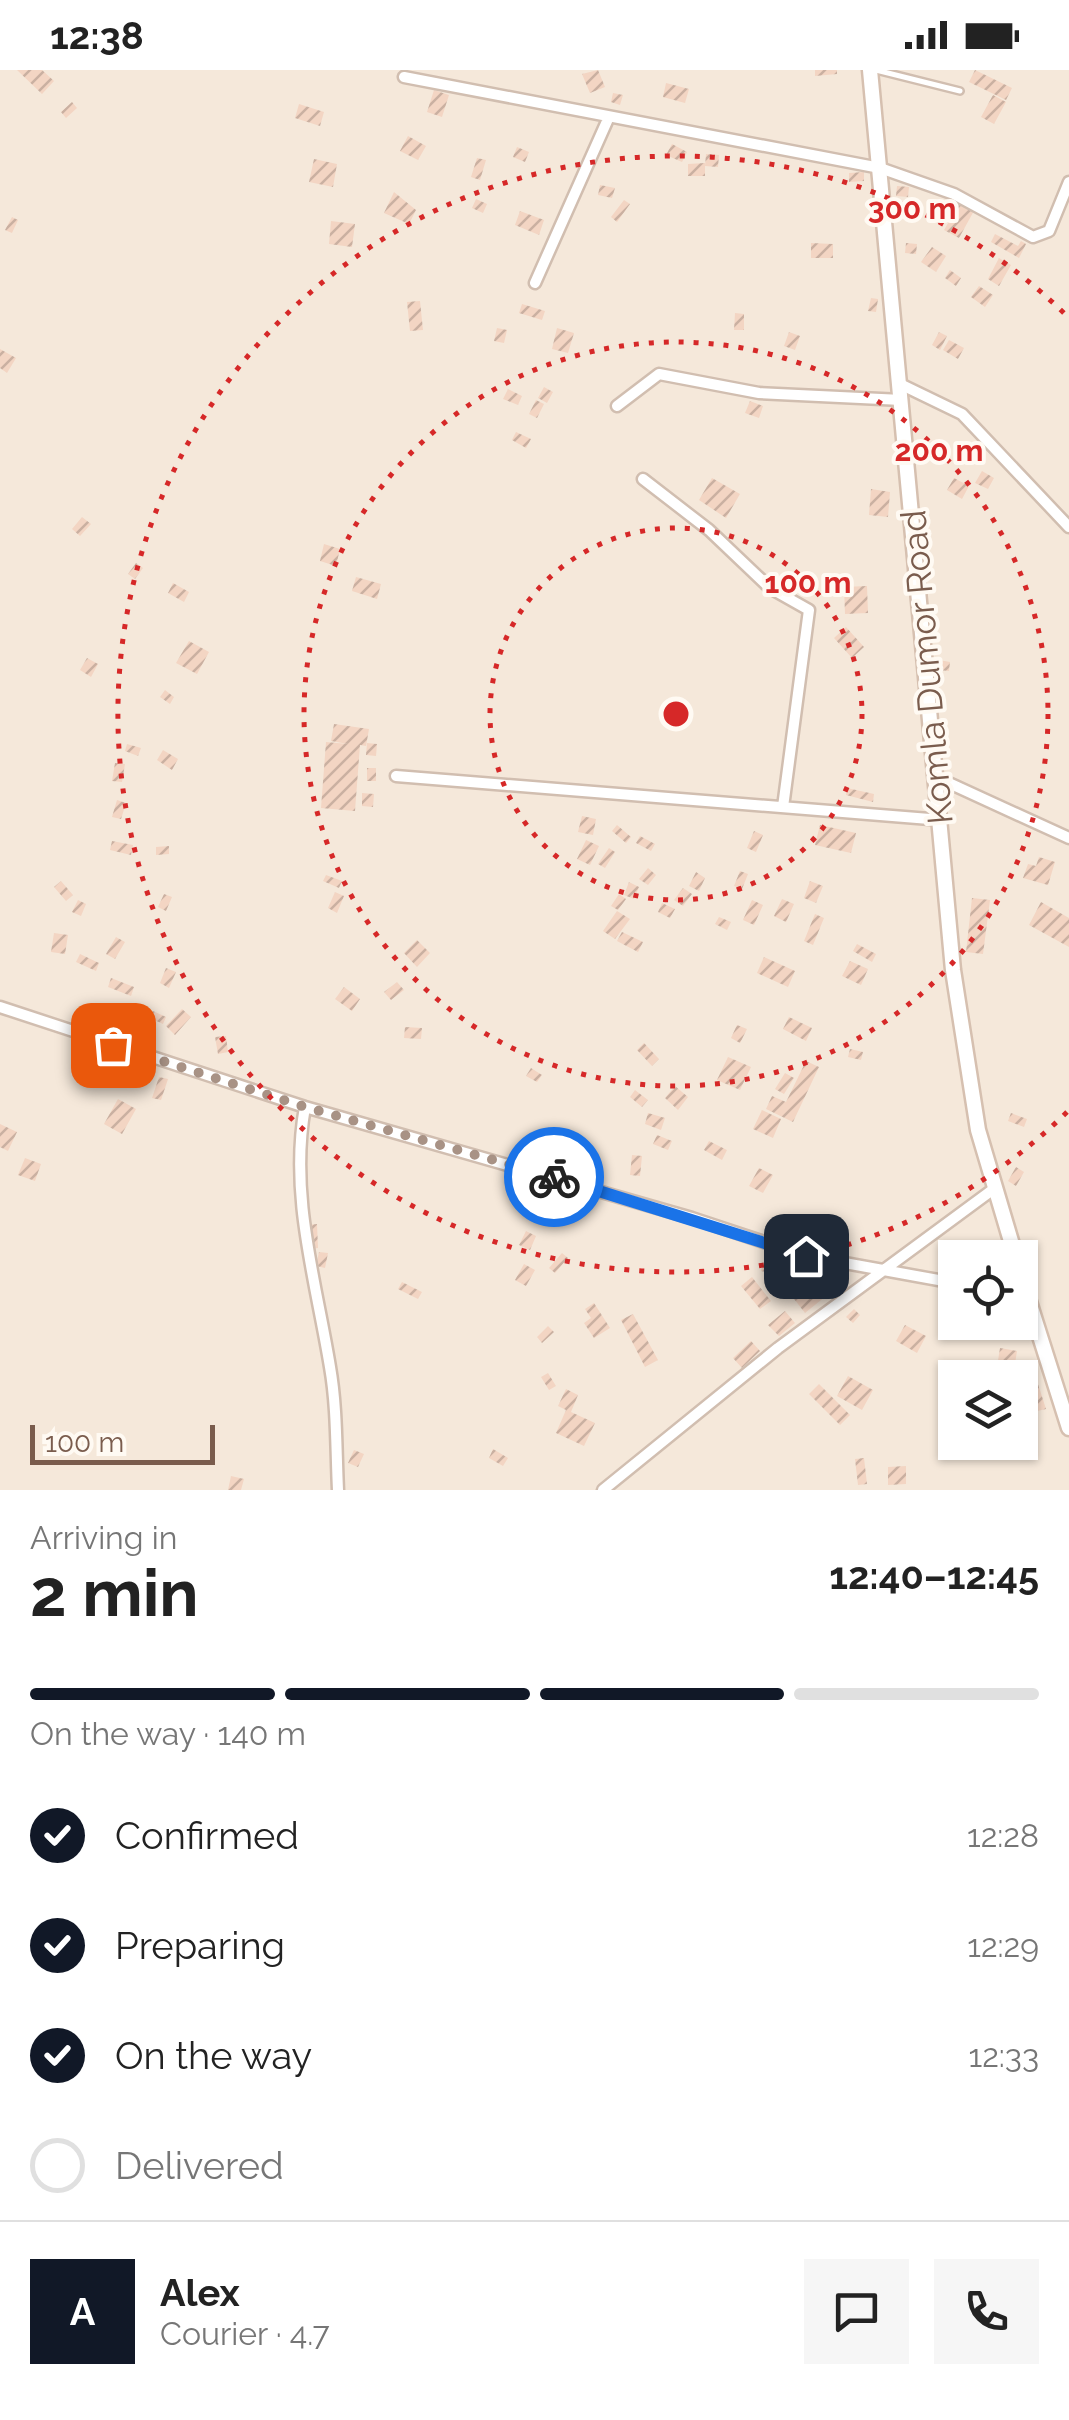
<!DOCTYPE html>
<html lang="en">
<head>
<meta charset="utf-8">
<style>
	body { margin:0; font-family:Raleway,sans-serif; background:#f6f6f6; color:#222; height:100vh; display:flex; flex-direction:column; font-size:38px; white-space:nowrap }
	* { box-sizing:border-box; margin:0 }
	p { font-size:32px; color:#767676 }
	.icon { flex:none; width:55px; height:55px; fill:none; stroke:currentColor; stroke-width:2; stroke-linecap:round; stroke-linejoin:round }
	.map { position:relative; height:1420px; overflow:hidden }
	.side { display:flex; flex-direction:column; background:#fff; flex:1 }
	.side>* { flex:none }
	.fabs { position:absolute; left:938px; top:1170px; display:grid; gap:20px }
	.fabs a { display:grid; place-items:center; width:100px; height:100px; border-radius:0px; background:#fff; box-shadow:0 2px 8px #0004; font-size:50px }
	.scale { position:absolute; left:30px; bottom:25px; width:185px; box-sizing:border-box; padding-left:10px; border:5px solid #7a5c4d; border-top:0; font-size:28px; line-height:35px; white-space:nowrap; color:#7a5c4d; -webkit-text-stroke:8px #fffaf3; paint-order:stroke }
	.pin { position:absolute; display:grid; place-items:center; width:85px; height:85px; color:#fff; margin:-42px; border-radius:20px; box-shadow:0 5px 15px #0006 }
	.courier { position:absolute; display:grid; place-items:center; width:100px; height:100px; margin:-50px; border:8px solid #1a73e8; border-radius:50%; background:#fff; color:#222; box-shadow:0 2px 12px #0007 }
	.headline em { font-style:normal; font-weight:700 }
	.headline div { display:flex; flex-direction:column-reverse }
	.headline { display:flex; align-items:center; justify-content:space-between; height:170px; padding:0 30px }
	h1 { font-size:65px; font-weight:700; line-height:75px }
	.bar { display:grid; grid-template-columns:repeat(4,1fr); gap:15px 10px; align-content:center; height:120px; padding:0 30px }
	.bar i { height:12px; border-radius:8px; background:#e0e0e0 }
	.bar .on { background:#111827 }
	.bar p { grid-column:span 4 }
	.line { display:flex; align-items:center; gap:25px; padding:0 30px; border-top:2px solid #e0e0e0 }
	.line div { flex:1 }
	.round { display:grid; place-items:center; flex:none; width:105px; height:105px; border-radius:0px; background:#f6f6f6 }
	ol { padding:0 30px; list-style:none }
	li { display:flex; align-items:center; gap:30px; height:110px }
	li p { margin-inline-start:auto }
	li .icon { padding:10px; border-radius:50%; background:#111827; color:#fff; stroke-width:4 }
	li:last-child { color:#767676 }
	li i { width:55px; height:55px; border:5px solid #e0e0e0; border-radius:50% }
	.status { display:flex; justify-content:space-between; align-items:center; height:70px; padding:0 50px; background:#fff; direction:ltr }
	.status svg { height:28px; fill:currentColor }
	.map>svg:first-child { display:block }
</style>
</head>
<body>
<div class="status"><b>12:38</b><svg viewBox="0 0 49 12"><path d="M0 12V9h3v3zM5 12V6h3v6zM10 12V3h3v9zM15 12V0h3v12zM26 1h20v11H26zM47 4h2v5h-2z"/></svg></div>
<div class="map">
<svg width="1069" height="1420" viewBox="0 0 1069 1420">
	<defs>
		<pattern id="building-hatch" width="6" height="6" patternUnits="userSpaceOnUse" patternTransform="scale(2.5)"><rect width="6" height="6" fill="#f3d5c3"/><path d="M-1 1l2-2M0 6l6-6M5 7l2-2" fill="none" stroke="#cab0a1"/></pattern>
	</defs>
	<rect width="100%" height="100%" fill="#fdf6ec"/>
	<path fill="#f5e8da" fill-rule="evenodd" d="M0,0h1069v1420h-1069zM955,1188h65v64h-65zM955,1308h65v64h-65z"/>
	<path fill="url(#building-hatch)" d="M17,0h25l12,11 -12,13z
		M598,0l7,17 -15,6 -8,-19z
		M815,0h22v4l-22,2z
		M975,0l37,18 -6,12 -37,-18z
		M666,13l23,6 -4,14 -22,-6z
		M434,20l15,5 -7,22 -15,-5z
		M613,23l10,2 -3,10 -9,-3z
		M993,25l13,7 -12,22 -13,-7z
		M72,32l5,6 -11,10 -5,-6z
		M299,34l25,8 -4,14 -25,-8z
		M408,66l18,10 -8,14 -18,-9z
		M672,74l15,8 -5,10 -16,-7z
		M517,77l12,5 -4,10 -12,-5z
		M706,84l13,1 -1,12 -13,-1z
		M477,88l9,2 -6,20 -9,-3z
		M314,89l23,5 -4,23 -24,-5z
		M705,93v13h-17v-12z
		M864,102v9l-15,1v-9z
		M600,115l15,3 -3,10 -14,-3z
		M897,116l12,1 -1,10 -12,-1z
		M394,122l22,18 -7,14 -25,-11z
		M476,129l11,5 -4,9 -11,-5z
		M624,130l6,4 -13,18 -6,-5z
		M961,131l14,8 -16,29 -15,-8z
		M520,141l24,9 -5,15 -24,-10z
		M12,147l6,3 -6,13 -7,-3z
		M331,151l24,3 -3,23 -23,-3z
		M995,164l23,12 3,-5 5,3 -7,14 -28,-16z
		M811,173l22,1v14h-22z
		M906,173l11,1 -1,10 -11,-1z
		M932,177l14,9 -10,16 -15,-10z
		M999,188l12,7 -12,21 -11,-7z
		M950,200l11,8 -5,8 -11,-8z
		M979,216l14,9 -8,12 -14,-10z
		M871,228l7,1 -2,13 -8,-1z
		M420,231l3,29 -13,1 -3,-29z
		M522,234l23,7 -3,9 -23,-7z
		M735,243l9,1v16h-10z
		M497,258l10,2 -3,13 -10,-2z
		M557,258l17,5 -6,20 -16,-4z
		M789,262l11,4 -5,14 -11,-4z
		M939,262l8,4 -7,14 -8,-5z
		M949,270l15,8 -6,11 -15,-9z
		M0,279l16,9 -9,15 -7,-5z
		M544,317l9,5 -6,11 -9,-5z
		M508,319l14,7 -4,9 -15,-6z
		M536,330l8,4 -7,14 -8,-4z
		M750,331l13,5 -4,12 -14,-5z
		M516,362l15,7 -5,9 -14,-8z
		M982,401l12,7 -6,11 -13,-6z
		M712,408l28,16 -14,24 -27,-18z
		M954,408l15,8 -7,13 -15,-9z
		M871,419l19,3 -2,25 -19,-2z
		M82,447l9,7 -11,12 -8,-7z
		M324,474l16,5 -4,17 -16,-5z
		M136,493l7,5 -8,11 -7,-5z
		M356,507l25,7 -4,15 -25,-8z
		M173,513l16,9 -5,10 -16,-9z
		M867,516l1,27 -23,1 -1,-27z
		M846,557l18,20 -12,11 -18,-20z
		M189,571l20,11 -12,22 -21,-11z
		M87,588l11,6 -7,13 -11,-7z
		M939,590l11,2 -1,9 -11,-1z
		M165,620l9,7 -4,7 -10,-7z
		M334,654l35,5 -3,17 -6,-1 -5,66 -34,-3 5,-66 22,2 -17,-3z
		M367,673l10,1 -1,12 -10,-1z
		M127,674l14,4 -3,8 -13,-5z
		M163,680l15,9 -6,11 -15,-10z
		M115,693l10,1 -3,18 -10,-1z
		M367,698h9v13h-9z
		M847,718l27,6 -1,8 -27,-7z
		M362,723l12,1 -1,13 -11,-1z
		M117,730l9,3 -5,16 -9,-2z
		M582,746l14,3 -3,16 -15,-3z
		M617,755l14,12 -5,6 -14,-12z
		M820,755l36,8 -5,20 -36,-8z
		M754,761l9,4 -7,17 -9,-4z
		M640,766l15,8 -4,7 -15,-8z
		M586,770l13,6 -9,19 -13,-6z
		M112,771l21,4 -2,10 -21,-5z
		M169,776v8l-13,1v-8z
		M609,778l6,4 -10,16 -7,-4z
		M1039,787l16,5 -7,23 -25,-7 5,-14 8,2z
		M648,798l8,7 -8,10 -9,-6z
		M740,801l8,3 -6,15 -8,-3z
		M696,802l9,6 -6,13 -10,-5z
		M326,805l16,6 -3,7 -16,-7z
		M61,811l12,14 -7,6 -12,-14z
		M810,811l13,5 -7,17 -12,-5z
		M629,812l10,5 -5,12 -10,-4z
		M683,818l9,6 -9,12 -9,-6z
		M335,822l9,4 -7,17 -9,-5z
		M164,824l8,3 -6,14 -8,-4z
		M619,824l7,5 -8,11 -7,-4z
		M972,828l18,2 -7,54 -17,-2z
		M782,829l12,5 -8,18 -12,-6z
		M78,830l8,4 -5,12 -9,-4z
		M752,830l11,5 -9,20 -11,-5z
		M1041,832l28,16v29l-40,-22z
		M662,833l13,6 -5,9 -12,-6z
		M617,841l13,8 -15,20 -12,-8z
		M815,844l9,4 -11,27 -9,-4z
		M719,847l12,5 -4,8 -12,-6z
		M622,862l21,10 -5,10 -21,-11z
		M54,863l14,2 -3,19 -14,-2z
		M116,867l9,5 -10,17 -9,-5z
		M417,870l13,13 -13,14 -13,-14z
		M857,874l19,10 -4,8 -19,-11z
		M80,884l19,9 -3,8 -20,-9z
		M764,887l31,14 -7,16 -31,-14z
		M850,891l18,8 -7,16 -19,-9z
		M166,898l10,4 -7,16 -9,-5z
		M111,908l23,9 -3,9 -23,-9z
		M397,912l7,8 -13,10 -7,-8z
		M344,917l16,12 -8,12 -17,-12z
		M182,939l9,8 -16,18 -9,-9z
		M153,941l13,6 -3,7 -13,-6z
		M789,947l23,11 -6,13 -23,-12z
		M737,955l10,4 -7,14 -9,-5z
		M405,957l17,1 -1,11 -17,-1z
		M226,966l2,16 -10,2 -3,-17z
		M644,973l15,16 -7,7 -15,-16z
		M850,979l13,3 -2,8 -13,-3z
		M728,987l23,10 -11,23 -23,-10z
		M806,991l13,6 -26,55 -27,-13 6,-13 14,6z
		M531,998l11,7 -5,7 -11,-6z
		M785,1003l9,5 -10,16 -9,-5z
		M159,1007l9,2 -7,21 -9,-2z
		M675,1016l13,11 -10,13 -13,-12z
		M635,1020l13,10 -6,7 -12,-10z
		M118,1029l18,10 -14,25 -18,-10z
		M762,1040l19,9 -8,19 -20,-9z
		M648,1043l17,5 -4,12 -16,-6z
		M1011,1043l16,6 -3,8 -16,-6z
		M0,1054l17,8 -9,19 -8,-4z
		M657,1065l15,6 -4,9 -15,-6z
		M709,1071l18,9 -5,10 -18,-10z
		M632,1085l10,1 -2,20 -10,-1z
		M25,1088l16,6 -6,17 -17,-6z
		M1016,1097l8,5 -8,14 -8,-5z
		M759,1098l14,7 -10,18 -14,-7z
		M317,1154l1,24 -9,1 -1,-24z
		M526,1161l10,5 -6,14 -11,-5z
		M319,1182l9,1 -3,15 -9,-2z
		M562,1183l6,5 -13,15 -6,-5z
		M763,1193l22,5 -2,8 -22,-5z
		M524,1194l11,6 -9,16 -11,-6z
		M817,1204l14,18 -26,21 -14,-18z
		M752,1207l19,24 -11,8 -19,-23z
		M402,1212l20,10 -4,7 -20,-10z
		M594,1233l16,25 -16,10 -10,-15 7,-5 -6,-9z
		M854,1239l6,6 -7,8 -7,-6z
		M785,1241l10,12 -16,13 -11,-11z
		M633,1244l25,46 -13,7 -24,-47z
		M905,1255l21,11 -9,17 -21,-12z
		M548,1256l6,6 -12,11 -5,-6z
		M751,1271l9,10 -18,17 -9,-10z
		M1000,1278l17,3 -3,19 -17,-3z
		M548,1303l8,13 -7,4 -8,-13z
		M848,1306l25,14 -11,20 -25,-14z
		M1037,1311l9,28 -17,4 -4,-12 -5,2v-17z
		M819,1314l31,31 -10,10 -31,-31z
		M566,1319l12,6 -7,17 24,11 -11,23 -28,-13 10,-23 -8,-4z
		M493,1379l15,9 -5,8 -14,-8z
		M354,1380l10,4 -6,13 -10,-4z
		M864,1388l3,26 -9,1 -3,-26z
		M906,1396v18l-18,1v-18z
		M231,1406l13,3 -3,11h-13z"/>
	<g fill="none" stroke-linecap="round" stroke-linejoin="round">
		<defs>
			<path id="lane" d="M876,0l84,21"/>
			<path id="street" d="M404,7l476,91 74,26 79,43 16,-6 20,-49
				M535,213l73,-164
				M900,314l62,30 107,113
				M617,336l42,-32 100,19 143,7
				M643,409l66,51 61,58 39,22 -26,197
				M396,706l546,44
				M938,708l131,60
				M0,937l305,100 387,111 114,38 149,27
				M305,1037c-16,88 11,174 25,260 7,40 6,82 8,123
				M603,1420l175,-142 217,-160"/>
			<path id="secondary" d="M870,0l83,900 25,160 38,128
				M1020,1203l49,155"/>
		</defs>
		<use href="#lane" stroke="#d1beb0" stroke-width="10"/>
		<use href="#street" stroke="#d1beb0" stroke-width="15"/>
		<use href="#secondary" stroke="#d6c0b0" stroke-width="19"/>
		<use href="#lane" stroke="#fff" stroke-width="5"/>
		<use href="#street" stroke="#fff" stroke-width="10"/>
		<use href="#secondary" stroke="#fff" stroke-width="14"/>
	</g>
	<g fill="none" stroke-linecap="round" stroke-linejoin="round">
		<path stroke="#a89285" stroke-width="10" stroke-dasharray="0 18" d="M113,975l192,62 249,70"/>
		<path stroke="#1a73e8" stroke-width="12" d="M554,1107l252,79"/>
	</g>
	<g fill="none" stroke="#d62828" stroke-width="5" stroke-dasharray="5 10">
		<circle cx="676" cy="644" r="186"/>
		<circle cx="676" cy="644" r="372"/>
		<path d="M1067 1042A558 558 0 1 1 1067 246"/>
	</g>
	<g text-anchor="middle" stroke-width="8" stroke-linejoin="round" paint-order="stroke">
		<g font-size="35" fill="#7a5c4d" stroke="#fffaf3">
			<text transform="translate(927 597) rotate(-95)" y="12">Komla Dumor Road</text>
		</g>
	</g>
	<circle cx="676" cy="644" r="15" fill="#d62828" stroke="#fffaf3" stroke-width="5"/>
	<g font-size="30" text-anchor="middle" font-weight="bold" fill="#d62828" stroke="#fffaf3" stroke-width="8" stroke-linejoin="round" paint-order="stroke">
		<text x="912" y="149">300 m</text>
		<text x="939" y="391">200 m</text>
		<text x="808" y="523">100 m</text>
	</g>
</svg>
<div class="fabs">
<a><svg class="icon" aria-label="locate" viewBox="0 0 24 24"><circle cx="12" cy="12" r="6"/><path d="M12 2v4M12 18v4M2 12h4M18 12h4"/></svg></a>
<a><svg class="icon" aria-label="layers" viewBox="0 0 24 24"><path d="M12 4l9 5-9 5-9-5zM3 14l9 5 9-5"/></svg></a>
</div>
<div class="scale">100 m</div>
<div class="pin" style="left:113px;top:975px;background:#ea580c"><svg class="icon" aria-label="bag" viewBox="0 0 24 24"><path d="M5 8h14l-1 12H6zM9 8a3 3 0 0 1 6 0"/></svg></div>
<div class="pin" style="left:806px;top:1186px;background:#1f2937"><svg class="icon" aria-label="home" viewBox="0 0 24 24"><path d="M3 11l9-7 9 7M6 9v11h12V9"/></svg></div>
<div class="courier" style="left:554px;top:1107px"><svg class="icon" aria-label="bike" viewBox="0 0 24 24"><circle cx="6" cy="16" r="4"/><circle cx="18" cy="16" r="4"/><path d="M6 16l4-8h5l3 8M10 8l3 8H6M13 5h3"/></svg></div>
</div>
<section class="side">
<div class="headline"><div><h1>2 min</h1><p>Arriving in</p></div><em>12:40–12:45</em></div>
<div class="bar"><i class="on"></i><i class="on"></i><i class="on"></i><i></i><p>On the way · 140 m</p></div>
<ol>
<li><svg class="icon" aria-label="check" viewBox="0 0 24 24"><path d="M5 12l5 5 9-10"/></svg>Confirmed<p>12:28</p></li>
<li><svg class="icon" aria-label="check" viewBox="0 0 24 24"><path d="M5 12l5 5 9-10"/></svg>Preparing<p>12:29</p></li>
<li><svg class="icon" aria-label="check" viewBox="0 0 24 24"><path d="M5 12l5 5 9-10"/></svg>On the way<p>12:33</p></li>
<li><i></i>Delivered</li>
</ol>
<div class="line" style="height:180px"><b class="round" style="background:#111827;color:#fff">A</b><div><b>Alex</b><p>Courier · 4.7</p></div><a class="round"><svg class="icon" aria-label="chat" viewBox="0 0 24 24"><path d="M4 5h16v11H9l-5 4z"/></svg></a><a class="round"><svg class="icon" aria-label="phone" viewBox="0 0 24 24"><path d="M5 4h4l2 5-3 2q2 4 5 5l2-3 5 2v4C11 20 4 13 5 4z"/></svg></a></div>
</section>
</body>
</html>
